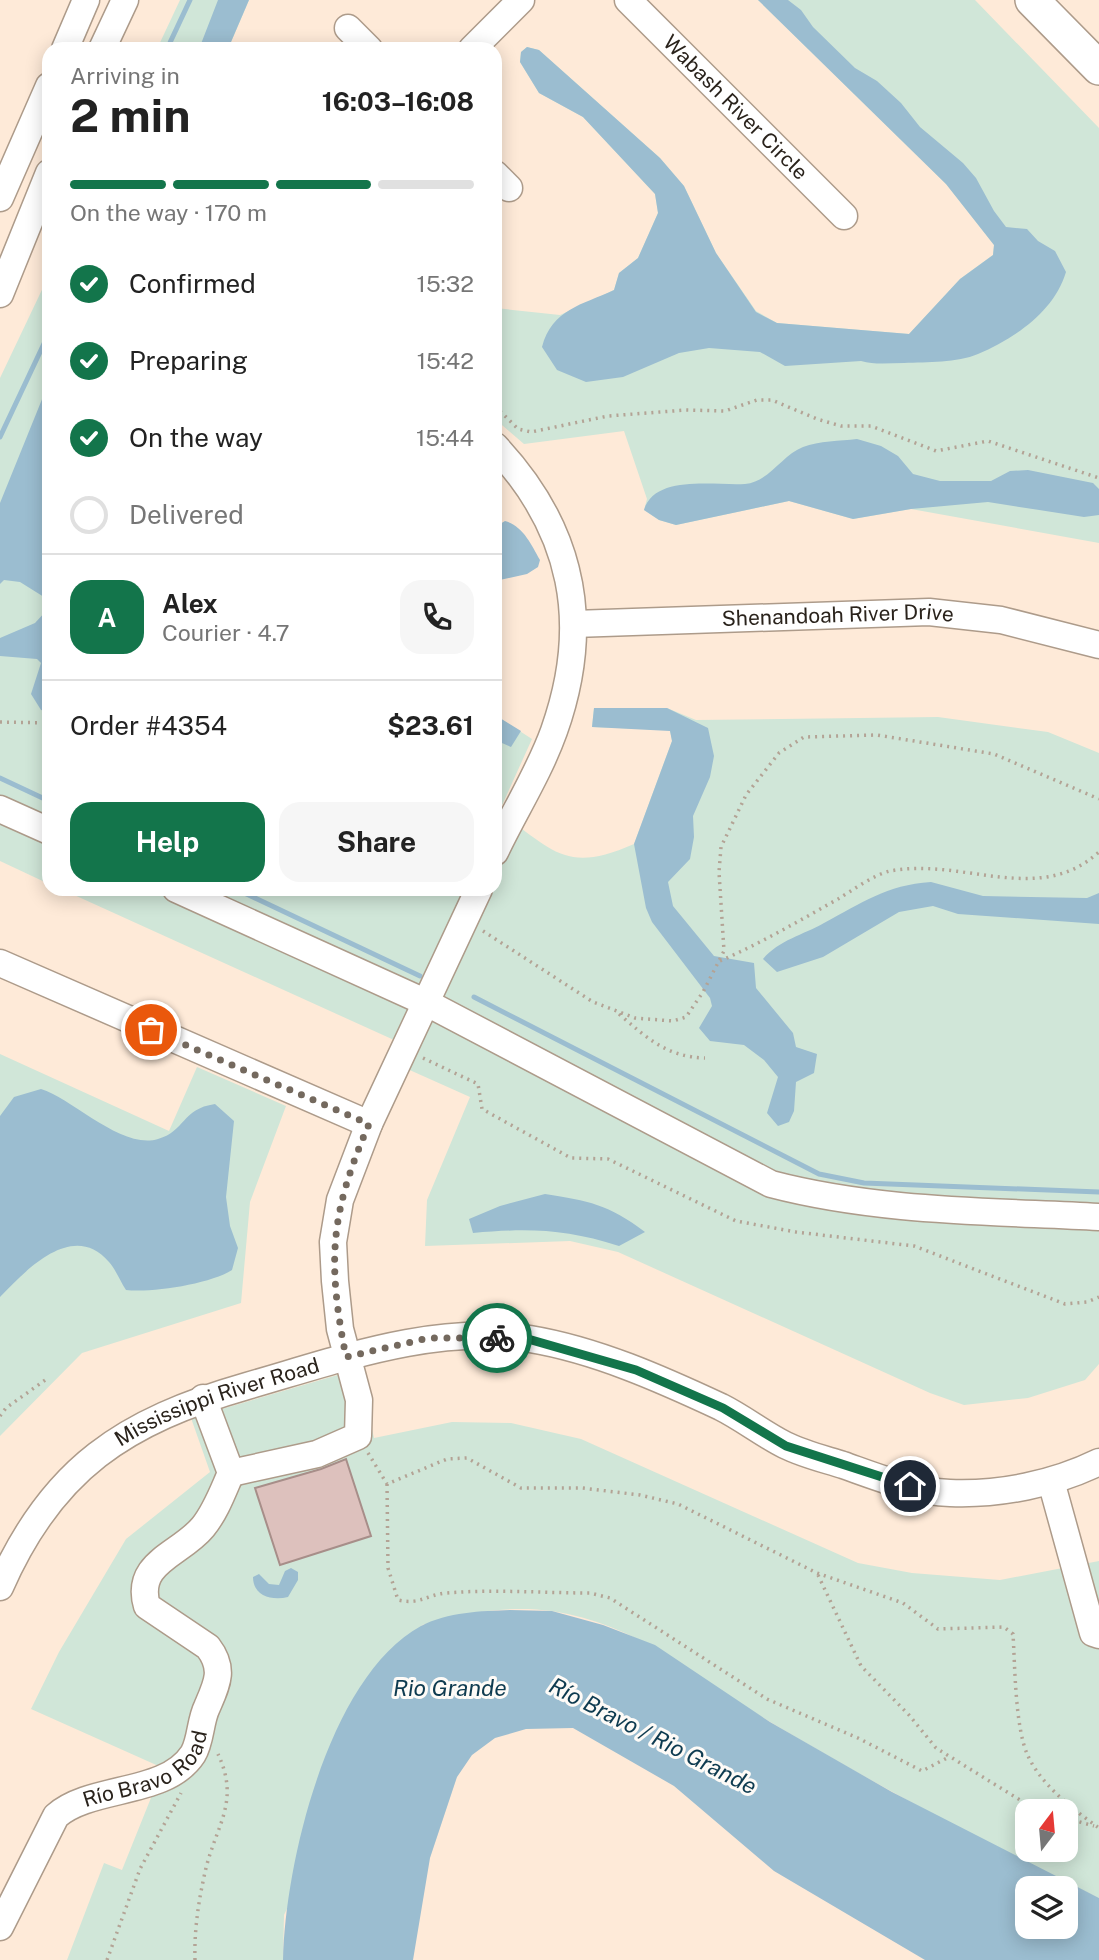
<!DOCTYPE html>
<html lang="en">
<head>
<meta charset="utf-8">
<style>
	body { margin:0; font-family:"Public Sans",sans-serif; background:#f6f6f6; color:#222; height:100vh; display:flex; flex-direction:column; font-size:26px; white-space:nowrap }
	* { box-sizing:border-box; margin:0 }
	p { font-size:23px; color:#767676 }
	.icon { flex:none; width:38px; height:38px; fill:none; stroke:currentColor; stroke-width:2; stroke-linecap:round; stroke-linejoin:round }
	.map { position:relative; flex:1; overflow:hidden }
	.sheet { position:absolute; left:42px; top:42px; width:460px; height:854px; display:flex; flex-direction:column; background:#fff; border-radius:21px; box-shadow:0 4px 18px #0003 }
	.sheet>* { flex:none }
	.needle { width:46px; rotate:16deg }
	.buttons { position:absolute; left:1015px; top:1799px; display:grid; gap:14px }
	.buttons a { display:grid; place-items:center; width:63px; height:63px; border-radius:14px; background:#fff; box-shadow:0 4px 18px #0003; font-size:35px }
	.pin { position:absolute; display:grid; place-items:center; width:60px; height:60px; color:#fff; margin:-30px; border:4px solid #fff; border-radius:50%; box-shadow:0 2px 7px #0007 }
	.courier { position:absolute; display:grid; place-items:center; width:70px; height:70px; margin:-35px; border:5px solid #13754b; border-radius:50%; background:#fff; color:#222; box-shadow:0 2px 9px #0007 }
	.overview em { font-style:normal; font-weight:700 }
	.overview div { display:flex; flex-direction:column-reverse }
	.overview { display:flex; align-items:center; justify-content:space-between; height:119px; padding:0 28px }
	h1 { font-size:46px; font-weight:700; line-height:52px }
	.bar { display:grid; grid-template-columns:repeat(4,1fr); gap:10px 7px; align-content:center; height:84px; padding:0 28px }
	.bar i { height:9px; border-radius:5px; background:#e0e0e0 }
	.bar .on { background:#13754b }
	.bar p { grid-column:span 4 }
	.line { display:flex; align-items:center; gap:18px; padding:0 28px; border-top:2px solid #e0e0e0 }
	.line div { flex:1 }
	.round { display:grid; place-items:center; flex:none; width:74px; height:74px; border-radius:21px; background:#f6f6f6 }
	ol { padding:0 28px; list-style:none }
	li { display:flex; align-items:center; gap:21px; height:77px }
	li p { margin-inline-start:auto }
	li .icon { padding:7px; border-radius:50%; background:#13754b; color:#fff; stroke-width:4 }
	li:last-child { color:#767676 }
	li i { width:38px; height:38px; border:4px solid #e0e0e0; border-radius:50% }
	.cta { display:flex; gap:14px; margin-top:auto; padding:14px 28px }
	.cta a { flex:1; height:80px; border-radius:21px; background:#13754b; color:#fff; font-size:28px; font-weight:700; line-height:80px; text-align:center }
	.cta a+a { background:#f6f6f6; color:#222 }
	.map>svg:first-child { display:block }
</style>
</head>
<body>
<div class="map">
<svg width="1099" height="1960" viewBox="0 0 1099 1960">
	<rect width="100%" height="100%" fill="#feead8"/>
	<path fill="#d0e6d8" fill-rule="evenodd" d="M180,0h69l-21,49h-71z
		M758,0h217l124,128v415l-188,-34 -58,10 -64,-18 -113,24 -17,-5 -15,-10 3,-11 -23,-68 -100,13 -29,-25v-111l65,7 54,-25 5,-17 19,-15 20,-45 -3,-19 -72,-77 -44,-24 -19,-31 1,-10 6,-5 12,3 121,108 24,28 32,67 40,58 21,12 132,11 51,-55 33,-24 1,-10 -48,-61z
		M49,275v609l-49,-23v-483z
		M594,708h73l29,12 242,-3 110,15 51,21v611l-14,16 -57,18 -64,7 -34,-12 -312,-141 -48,-11 -145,5 2,-46 43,-103 -85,-38 9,-19 -333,-151h434v-174l37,24 -33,73c55,39 67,62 135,32l38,-103 -2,-11 -78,-3z
		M0,1054l169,77 28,-64 89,39 -36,96 -9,101 -159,50 -82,83z
		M358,1369l16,69 78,-16 59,1 70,16 277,124 54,10 88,7 99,-19v337c-111,-53 -221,-112 -327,-175 -74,-44 -130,-98 -220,-112 -44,-6 -88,2 -130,14l-138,290 -1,45h-216l37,-97 18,7 41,-102 -132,-59 28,-57 67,-113 84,-67 -19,-54zM1027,1811h39v39h-39z"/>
	<path fill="#9bbdd0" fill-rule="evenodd" d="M218,0h31l-21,49h-29z
		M758,0h30l13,10 12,17 42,41 22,13 24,22 19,24 43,36 13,15 18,33 12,16 21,2 11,12 17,10 11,21c-12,40 -51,66 -88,82 -21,9 -51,8 -74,9 -15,0 -29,2 -43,-2l-76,5 -25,-14 -51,-4 -30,5 -56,24 -37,5 -29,-12 -15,-23c10,-38 40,-42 72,-57l5,-17 19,-15 20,-45 -3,-19 -72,-77 -44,-24 -19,-31 1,-10 6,-5 12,3 121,108 24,28 32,67 40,59 21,11 132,11 51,-55 33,-24 1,-10 -48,-61z
		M49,382v330l-8,-2 -10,-16 10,-31 -4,-4 -37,-3v-18l35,-15 11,-12 -2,-14 -24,-15 -16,-2 -4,4v-81z
		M857,439l24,7 17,10 15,18 27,7h51l19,-10 18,-1 65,13 6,6v26l-15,2 -96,-15 -77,7 -58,10 -64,-18 -113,24 -17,-5 -15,-10c11,-36 71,-24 101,-26 24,-2 37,-29 58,-37 16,-6 37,-6 54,-8z
		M505,521c18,5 26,23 35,39l-2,7 -11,7 -32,7v-54z
		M594,708h73l41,20 6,28 -4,21 -17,39 1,21 -4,22 -22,23 5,24 41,50 40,7 2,25 37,45 3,14 21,7 -3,19 -18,9 -2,29 -5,11 -11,4 -11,-13 11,-36 -14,-17 -20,-15 -34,-4 -11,-13 13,-22 -2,-8 -58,-76 -6,-14 -12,-64 38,-103 -2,-10 -78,-4z
		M495,715l26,16 -10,16 -16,-7z
		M931,882l52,14 104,2 12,-5v31l-141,-10 -25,-8 -34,6 -76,45 -46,15 -14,-13c16,-19 40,-24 61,-36 38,-20 62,-38 107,-41z
		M41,1089c32,10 81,61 117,50 28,-8 23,-30 57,-35l19,17 -8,76 4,29 8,22 -6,22c-22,14 -80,23 -106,20 -6,-9 -10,-20 -17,-28 -36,-42 -83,8 -109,35v-181l14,-19z
		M545,1194c44,7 63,10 100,38l-26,14c-54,-17 -90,-18 -146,-13l-4,-14 31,-13z
		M291,1568l7,4v8l-10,17c-16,4 -35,-1 -35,-20l6,-3 10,10 10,1 6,-14z
		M510,1610l42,1 51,14 52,20 115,77 122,70 207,106v62h-174l-151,-89 -100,-85 -101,-58 -47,1 -31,9 -23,17 -15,22 -27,81 -17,102h-130c2,-97 46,-284 138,-334 27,-14 60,-15 89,-16zM1027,1888h39v39h-39z"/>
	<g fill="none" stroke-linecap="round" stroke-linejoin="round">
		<path stroke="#9bbdd0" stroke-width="5" d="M167,49l23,-49
			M0,437l49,-104
			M0,778l49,23
			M236,889l184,87
			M474,997l345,177 45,9 235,9"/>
	</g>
	<path fill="#ddc1bd" stroke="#a78e89" stroke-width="2" d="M346,1459l25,77 -91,29 -25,-77 66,-19z"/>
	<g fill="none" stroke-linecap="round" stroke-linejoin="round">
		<defs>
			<g id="minor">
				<path id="s1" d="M628,0l216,216"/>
				<path d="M348,28l21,21"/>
				<path d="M65,49l21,-49"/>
				<path d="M102,49l23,-49"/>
				<path d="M472,49l49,-49"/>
				<path d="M495,174l14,14"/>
				<path d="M0,198l49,-112"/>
				<path d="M0,294l49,-121"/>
				<path d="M495,446c79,84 97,178 59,285 -15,42 -40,81 -59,121"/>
				<path id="s2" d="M574,624l355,-12 72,8 98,25"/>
				<path d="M0,809l49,22"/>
				<path d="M176,889l251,114 344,181c107,28 218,27 328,33"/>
				<path d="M0,963l369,161"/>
				<path d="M231,1473l86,-19 41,-18 1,-36 -19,-71 -5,-48 -2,-39 7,-42 29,-76 110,-235"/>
				<path d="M1051,1481l42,152 6,2"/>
				<path id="s3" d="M0,1587c52,-119 125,-166 247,-201 91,-26 187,-62 283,-47 66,11 131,40 191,68 22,11 42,27 64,38 18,9 39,14 58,20 34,12 71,27 107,28 50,2 104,-9 149,-31"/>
				<path id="s4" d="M0,1927l56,-111c35,-31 110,-20 137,-62 8,-13 7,-33 14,-47 10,-23 18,-38 1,-60l-61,-41c-13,-44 33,-51 56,-79 13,-16 20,-36 28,-54l-28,-75"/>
			</g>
			<path id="major" d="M1032,0l67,68"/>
		</defs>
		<use href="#minor" stroke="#ad9b8a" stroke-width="29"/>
		<use href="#major" stroke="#ad9b8a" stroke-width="36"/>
		<path stroke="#b3a395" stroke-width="3.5" stroke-dasharray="2 5" stroke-linecap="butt" d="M495,406l23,23 13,3 77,-16 78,-6 39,1 32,-11h15l45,19 24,7h30l65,25 52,-10 111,37
			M0,722l49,1
			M483,931l110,71 42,16 38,3 13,-4 17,-25 21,-41 -5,-79 2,-25 25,-52 33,-42 25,-16 73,-2 117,19 105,45
			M720,961c41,-18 79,-40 118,-62 15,-9 35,-24 52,-28 72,-14 149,36 209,-19
			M619,1014c28,24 48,43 86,44
			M423,1058l55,26 4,25 89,49 37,1 128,62 60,11 118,14 151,58 22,-2 12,-5
			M0,1416l6,-8 42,-30
			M368,1453l19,31 60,-25 20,-1 54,30h61l58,7 38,9 139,69 86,30 35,26 66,-2 9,7c2,32 2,94 15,122 14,30 45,53 71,72
			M387,1484l1,84 10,32c22,5 28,-5 48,-7 48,-4 96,0 144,0l20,5 157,101 91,39 64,33 25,-13
			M818,1575l43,91 48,49 27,33 97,60 11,3
			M1066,1818l28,8
			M107,1960l33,-91 41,-76
			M195,1960c-1,-31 4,-62 11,-92 11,-44 34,-67 12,-114"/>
		<use href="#minor" stroke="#fff" stroke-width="26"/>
		<use href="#major" stroke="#fff" stroke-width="33"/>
	</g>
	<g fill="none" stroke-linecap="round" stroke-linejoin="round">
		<path stroke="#74695e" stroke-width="7" stroke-dasharray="0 12.6" d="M151,1030l218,94c-39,90 -42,137 -23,233l83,-19h68"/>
		<path stroke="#13754b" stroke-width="9" d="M497,1338l31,1 108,31 87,38 63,38 124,40"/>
	</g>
	<g text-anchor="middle" stroke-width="6" stroke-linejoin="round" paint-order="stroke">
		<g font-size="21" fill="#2a231c" stroke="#fefbf7">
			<text dy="7" stroke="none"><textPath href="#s1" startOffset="152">Wabash River Circle</textPath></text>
			<text dy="7" stroke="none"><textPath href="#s2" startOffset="264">Shenandoah River Drive</textPath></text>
			<text dy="7" stroke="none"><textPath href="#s3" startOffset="298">Mississippi River Road</textPath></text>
			<text dy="7" stroke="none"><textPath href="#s4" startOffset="229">Río Bravo Road</textPath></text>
		</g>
		<g font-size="23" font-style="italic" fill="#0e3b50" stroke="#fefbf7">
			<text x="450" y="1696">Rio Grande</text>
			<text transform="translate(653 1736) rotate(27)" y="8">Río Bravo / Rio Grande</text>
		</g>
	</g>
</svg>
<div class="buttons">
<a><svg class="needle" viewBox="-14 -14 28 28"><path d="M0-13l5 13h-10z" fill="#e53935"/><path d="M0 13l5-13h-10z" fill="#767676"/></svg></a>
<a><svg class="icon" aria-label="layers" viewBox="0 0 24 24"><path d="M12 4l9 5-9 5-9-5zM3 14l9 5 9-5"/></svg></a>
</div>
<div class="pin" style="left:151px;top:1030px;background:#ea580c"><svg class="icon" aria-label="bag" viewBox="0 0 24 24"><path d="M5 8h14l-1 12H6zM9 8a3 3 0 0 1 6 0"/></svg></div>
<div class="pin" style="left:910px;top:1486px;background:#1f2937"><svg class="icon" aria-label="home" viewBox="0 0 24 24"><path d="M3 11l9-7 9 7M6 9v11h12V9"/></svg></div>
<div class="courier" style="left:497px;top:1338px"><svg class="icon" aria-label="bike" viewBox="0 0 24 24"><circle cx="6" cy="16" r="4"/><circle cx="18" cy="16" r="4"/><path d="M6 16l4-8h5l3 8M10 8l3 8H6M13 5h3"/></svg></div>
<section class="sheet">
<div class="overview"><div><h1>2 min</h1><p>Arriving in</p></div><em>16:03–16:08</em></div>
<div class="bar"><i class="on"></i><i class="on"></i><i class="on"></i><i></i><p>On the way · 170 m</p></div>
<ol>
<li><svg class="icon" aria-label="check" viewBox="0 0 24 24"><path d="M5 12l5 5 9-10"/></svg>Confirmed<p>15:32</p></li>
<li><svg class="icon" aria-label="check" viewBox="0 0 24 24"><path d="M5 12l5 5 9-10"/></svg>Preparing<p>15:42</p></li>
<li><svg class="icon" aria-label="check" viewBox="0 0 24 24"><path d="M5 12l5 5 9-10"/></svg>On the way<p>15:44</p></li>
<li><i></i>Delivered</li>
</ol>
<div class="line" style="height:126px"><b class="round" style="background:#13754b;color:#fff">A</b><div><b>Alex</b><p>Courier · 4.7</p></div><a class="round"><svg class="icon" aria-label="phone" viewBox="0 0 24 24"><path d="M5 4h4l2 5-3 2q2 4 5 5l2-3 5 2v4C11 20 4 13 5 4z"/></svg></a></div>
<div class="line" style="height:91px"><div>Order #4354</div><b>$23.61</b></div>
<div class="cta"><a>Help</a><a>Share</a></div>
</section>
</div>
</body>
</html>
